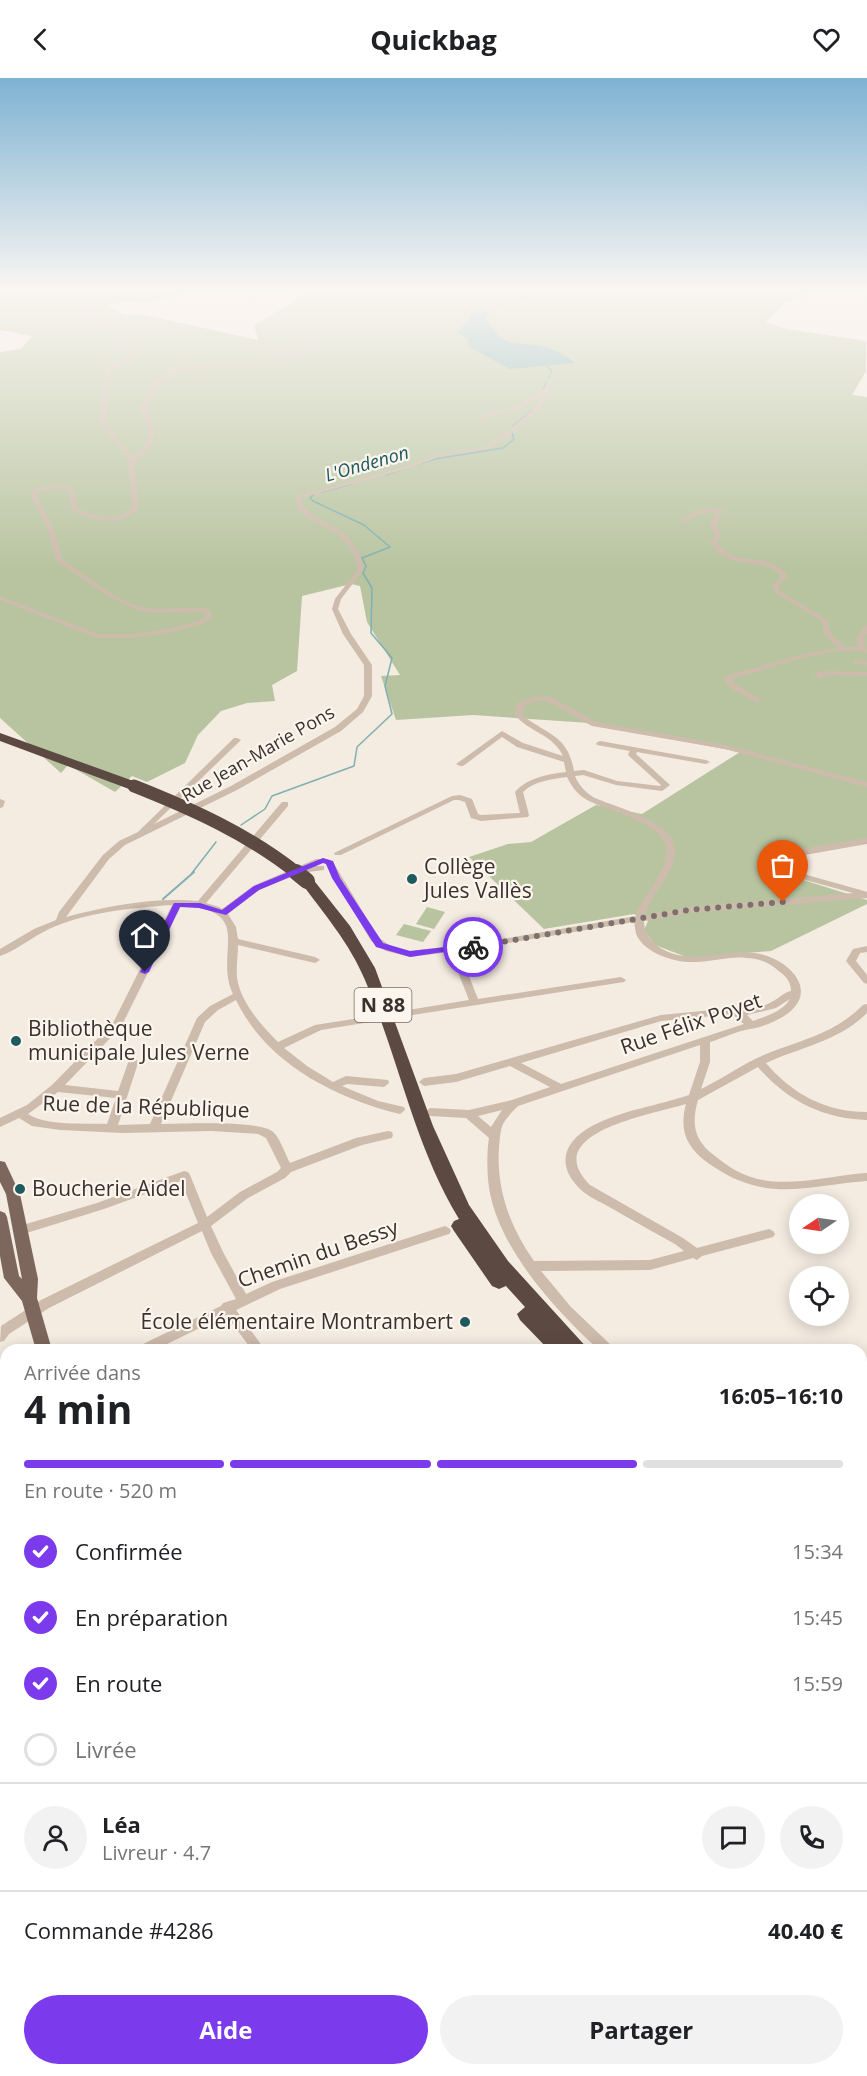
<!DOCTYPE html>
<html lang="fr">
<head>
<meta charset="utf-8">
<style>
	body { margin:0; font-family:"Open Sans",sans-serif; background:#f2f2f2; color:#202124; height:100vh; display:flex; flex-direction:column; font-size:22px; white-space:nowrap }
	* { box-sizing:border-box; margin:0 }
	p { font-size:20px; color:#757577 }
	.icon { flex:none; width:33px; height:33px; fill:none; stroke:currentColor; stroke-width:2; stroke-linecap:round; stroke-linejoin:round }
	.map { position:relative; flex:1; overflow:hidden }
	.sheet { position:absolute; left:0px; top:1266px; width:867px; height:732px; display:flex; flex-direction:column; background:#fff; border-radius:18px 18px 0 0; box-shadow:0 3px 15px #0003 }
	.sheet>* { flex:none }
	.needle { width:39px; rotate:257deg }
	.controls { position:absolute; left:789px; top:1116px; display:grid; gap:12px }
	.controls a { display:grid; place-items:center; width:60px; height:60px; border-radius:50%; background:#fff; box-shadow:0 3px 15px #0003; font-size:30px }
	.pin { position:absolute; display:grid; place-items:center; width:51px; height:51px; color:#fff; margin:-62px -26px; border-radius:50% 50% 50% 0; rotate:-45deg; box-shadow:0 0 6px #0007 }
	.pin .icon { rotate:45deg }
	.courier { position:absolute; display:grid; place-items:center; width:60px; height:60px; margin:-30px; border:4px solid #7c3aed; border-radius:50%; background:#fff; color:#222; box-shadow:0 2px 8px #0007 }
	.headline em { font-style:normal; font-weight:700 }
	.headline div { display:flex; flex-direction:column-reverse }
	.headline { display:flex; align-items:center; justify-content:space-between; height:102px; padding:0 24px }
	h1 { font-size:39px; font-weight:700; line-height:45px }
	.bar { display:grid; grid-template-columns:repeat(4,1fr); gap:9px 6px; align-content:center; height:72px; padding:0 24px }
	.bar i { height:8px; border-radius:4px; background:#e0e0e0 }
	.bar .current { background:#7c3aed }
	.bar p { grid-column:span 4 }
	.line { display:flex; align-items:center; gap:15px; padding:0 24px; border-top:2px solid #e0e0e0 }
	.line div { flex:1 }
	.round { display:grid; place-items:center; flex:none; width:63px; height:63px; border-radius:32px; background:#f2f2f2 }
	ol { padding:0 24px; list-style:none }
	li { display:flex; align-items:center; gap:18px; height:66px }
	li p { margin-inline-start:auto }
	li .icon { padding:6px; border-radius:50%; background:#7c3aed; color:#fff; stroke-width:4 }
	li:last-child { color:#757577 }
	li i { width:33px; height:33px; border:3px solid #e0e0e0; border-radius:50% }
	.button { display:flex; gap:12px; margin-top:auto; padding:12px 24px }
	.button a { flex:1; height:69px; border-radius:36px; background:#7c3aed; color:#fff; font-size:24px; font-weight:700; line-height:69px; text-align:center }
	.button a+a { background:#f2f2f2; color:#202124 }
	header { display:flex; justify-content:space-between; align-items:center; height:78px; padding:0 24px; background:#fff; font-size:27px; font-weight:700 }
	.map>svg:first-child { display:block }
</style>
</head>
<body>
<header><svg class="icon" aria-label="back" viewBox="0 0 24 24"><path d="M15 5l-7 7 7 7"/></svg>Quickbag<svg class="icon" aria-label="heart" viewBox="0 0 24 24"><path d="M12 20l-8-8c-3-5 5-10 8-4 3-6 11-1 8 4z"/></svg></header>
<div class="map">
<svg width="867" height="1998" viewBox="0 0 867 1998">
	<rect width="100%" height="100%" fill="#f4ebe1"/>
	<path fill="#b8c4a0" d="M0,212h204l-60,13 -19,-2 -17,4 15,9 22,1 113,25 -4,-15 41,-24 10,-11h516l-35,12 -20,20 21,7 79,12v30l-14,24 15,2v444l-111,24 111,35v4l-96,47 -82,7 -34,-13 -11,-15 4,-9 -14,-7 -90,15 -75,-72 39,-13 23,-2 65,-37 46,9 98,-62 -151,-29 -116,-8 -77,5 -15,-44 19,-1 -33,-53 -7,-36 -9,-2 -49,12 -5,75 -25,14 3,16 -28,2 -26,8 -23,24 -13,28 -38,19 -15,-6 -17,16 -47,-27 -7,8 -61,-55v-366l21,-3 11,-13 -32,-6z
		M427,829l18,5 -11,17 -18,-5z
		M404,846l27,7 -8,11 -27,-7z"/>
	<path fill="#7fb0b2" d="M511,223l-17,7 -9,8c18,36 31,24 61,31 10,3 21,10 30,16l-66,6 -41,-22 -1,-8 -12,-6 11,-10 4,-8z"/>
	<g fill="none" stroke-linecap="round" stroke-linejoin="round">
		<path stroke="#7fb0b2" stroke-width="1.5" d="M510,223l17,-5 -2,-6
			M547,289l5,3 -4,9
			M543,312l3,-8
			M512,349l19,-16
			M386,397l49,-16 68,-11 11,-9 -2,-6
			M322,414l29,-8
			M241,747l24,-16 7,-13 82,-30 3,-19 35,-33 -7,-28 7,-28 -21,-25 1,-45 -9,-15 3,-7 -4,-8 28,-11 -26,-22 -51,-24 -3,-3 4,-4
			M192,795l24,-31"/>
		<path stroke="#7fb0b2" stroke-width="2" d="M163,821l31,-27"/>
		<path fill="#7fb0b2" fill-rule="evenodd" d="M0,1914l6,3v31l-6,-3z
			M37,1992h29l2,6h-29z"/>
		<path fill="#cdbbac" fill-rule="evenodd" d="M124,212h6l-36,11 -6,5 50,46 -3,5 -25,13 -5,53 28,35c10,-8 19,-19 15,-33 -2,-7 -6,-11 -8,-18l20,-31 15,-8 78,-5 35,-8 -25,-9 2,-2 29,10 15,-8 4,-16 2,-1 2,1 -4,18 -13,7 -47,10 -75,5 -14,8 -18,29c1,7 6,12 8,18 4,16 -9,30 -20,38l5,44c-18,22 -44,14 -67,4l-4,-20 -5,-3 -25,3 -2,3 18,36 8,29c24,16 56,44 84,49 20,3 41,-2 61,0l2,1 4,8 -10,7 -32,8 -39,6h-35l-97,-38v-4l98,38h34l39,-6 28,-7 7,-5 -2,-4 -50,1 -17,-3 -25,-12 -24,-15 -32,-23 -8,-30 -18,-36 4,-6 30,-4 10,6 3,19c19,8 40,15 56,-2l-6,-50 -28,-34 7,-54 27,-17 -50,-46 7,-7z
			M547,305l5,1 -12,25 -33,28 -20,12 -48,8 -28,11 -110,30c3,20 29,24 42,35 11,9 18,22 21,36l-23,30 -3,10 13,25 21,31v31l-9,16 -22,19 -104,59 -112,55 -16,14 -43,58c42,-11 88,-20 132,-16l84,-99h6v4l-82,97 13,4 3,2 31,-23 63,-27h6v4l-6,3h8v4l-23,3 -42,17 -31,24 8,13 2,12 77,18 5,3 -5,3 -77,-18c0,11 -2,22 -1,33 4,25 24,47 41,64l37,-17 51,-8 4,1 1,2 -1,2 -49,8 -37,18 23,18 26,16 13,-6 42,4 1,3 -5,4 -37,-3 -5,2 36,15 26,6 1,3 -5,4c-65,-16 -134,-51 -164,-114l-18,10 -13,12 -44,102c23,0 94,-4 111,7 8,6 13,23 18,32l66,-25 32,-7 4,1 1,3 -1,3 -30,7 -71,27 -6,6 -37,20 -37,28 12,26 23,42 26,-12 173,-56 4,2 2,3 -2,3 -169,55 -44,21 29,40h-13l-26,-35 -71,35h-18l2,-4 82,-40 2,-3 13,-4 -25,-46 -9,-22 -153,77 -40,26 -5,7 -4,1 1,-16 40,-26 157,-77 -17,-42 -77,28 -84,26 -4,-2 -2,-3 2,-3 81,-24 87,-32 4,1 2,3 17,42 33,-25 37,-20 4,-4 -15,-30 -8,-4 -47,-3 -88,2 -63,-3 -28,-4 -13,-8 -19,9v-9l27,-13 25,-20 61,-62 59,-118c-41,3 -86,7 -123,24 -17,8 -32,21 -49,27v-7l34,-20 22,-9 3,-8 44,-57 16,-14 19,-9 96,-94h3l4,2 -87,84 77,-38 104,-59 22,-18 7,-13v-31l-21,-31 -11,-25 3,-10 23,-30c-3,-13 -9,-25 -19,-33 -14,-12 -45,-18 -43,-40l111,-30 29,-11 47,-8 20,-12 33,-28 6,-14 -19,14 -27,7 -15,7h-4v-2c13,-9 28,-8 42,-14 10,-4 15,-13 25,-16zM181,828c76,4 32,46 52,88l-23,12 -13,12 -47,106 -32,1 20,-62 -1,-3h-8l-11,31 -53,-6 56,-58zM58,1014l58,6 -9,26c-21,-1 -62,2 -79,-10z
			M720,430l3,2 -7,16 6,10 -6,6c22,29 53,6 72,35l-10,9 2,5 48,29 2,12 15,15 13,-1 -2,-8 9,-12 2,-1v8l-3,5 3,15c-29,-11 -103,18 -135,26l3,5 24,14v4h-3l-27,-15 -5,-9 1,-2 83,-23 30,-5 -15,-15v-11l-47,-29 -5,-7 10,-9c-12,-19 -40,-10 -58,-21 -6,-3 -9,-9 -13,-14l6,-6 -6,-10 6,-14 -17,2 -16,9 -5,-1 17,-11z
			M854,582l13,1v4l-13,-1z
			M824,593l43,1v4l-39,-1 -7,4 -9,-5z
			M534,619h17l46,25 129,23 141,37v5l-142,-38 -133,-23 -45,-25h-12l-11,5 -1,9 3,3c25,18 42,19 48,53l10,-1 33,11 43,5 1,-1 -32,-29 -1,-2 2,-3 -33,-6 -1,-2 4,-2 106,19 4,2 -4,2 -69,-12 -1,2 34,31 -8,6 -46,-6 -33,-10 -8,1c3,8 10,16 18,21 22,11 88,24 82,59 -4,22 -24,37 -29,59l43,-8 164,-14 -91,-25 -6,-6 4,-6 3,-1 104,-17v6l-102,18 3,2 96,27 3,1v6l-178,15 -45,8c0,16 13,27 27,32 27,10 56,-4 83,0 15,2 30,9 40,21 24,31 -20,51 -44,55 -13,2 -27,9 -40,13v20l-9,27c19,-9 36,-21 54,-30 40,-19 75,-21 108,-54l4,-1v9c-28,28 -66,34 -101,50 26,31 60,49 101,49v8c-44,-1 -81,-20 -109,-53l-60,33c-7,24 -4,41 17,56 11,9 23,17 36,21 35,12 80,-2 116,-4v8c-64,5 -101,23 -159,-18 -22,-16 -29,-33 -22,-59 -31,10 -149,28 -96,81l93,53 14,10 72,-19 4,2 2,3 -2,3 -71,19 -5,4 -4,-2 -43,12 -109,1 30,36 41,39 2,4h-15c-45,-41 -106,-107 -111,-171 -1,-13 -1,-28 1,-41l-23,-20 -36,-2 -5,-4 5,-4 39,2 43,-10 38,-13 -40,-21 -54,16 -32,4 -5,-4 5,-4 32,-4 205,-59 72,-7c13,3 30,0 42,-8 6,-3 9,-8 16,-9 0,-8 -4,-14 -11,-19 -10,-9 -21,-14 -34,-14 -17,-2 -34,4 -51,4 -19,1 -49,-8 -58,-26 -2,-4 -2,-10 -3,-14l-175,29 19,48 143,-22 5,3 -2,2 -224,35 -5,-3 1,-2 73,-12 -19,-48 -40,5 -24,-6 -15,-10 -45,-77 1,-2h6l45,75 14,10 18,4 69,-8 157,-27 2,-7c9,-17 25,-34 28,-53 6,-35 -62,-44 -82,-58 -8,-5 -13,-13 -17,-21 -15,2 -33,4 -44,15l6,23 -1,2 -47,4 -10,-3 -6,-16 -6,-2h-5l-113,55h-6l-1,-2 118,-57 8,-1 12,4 6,15 3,1 39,-2 -5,-21c12,-14 33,-18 51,-20l-2,-10 -47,-15 -15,-10 -39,29h-3l-4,-2 46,-33 21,12 40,13c-9,-21 -34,-24 -48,-41l2,-12zM790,921c-8,13 -24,17 -37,22l-6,-6 29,-7zM732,936l12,10 -183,60 -40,-21 140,-42zM700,967v17l-11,33c-32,11 -67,15 -97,31 -27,15 -37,37 -13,62 9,9 22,14 32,20 21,12 42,24 64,36l9,7 -34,9 -116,1c-24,-34 -38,-72 -35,-114 1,-8 1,-16 4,-23 4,-7 10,-13 15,-18zM502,1032l-11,17 -13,-11z
			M0,721l5,2 -2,6 -3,1z
			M867,868v6l-7,1 -4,8 11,14v9l-3,-1 -18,-22 7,-12z
			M6,1392v13l-6,2v-13z
			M861,1427l6,2v13l-6,-2z
			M0,1710l6,2v18l-6,-2z
			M861,1759l6,2v19l-6,-2z
			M641,1992h19l-2,6h-19z
			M731,1992h23l2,6h-23z"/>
		<path fill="#7d675c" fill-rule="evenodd" d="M0,1083l5,1 15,32 18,85 -1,19 15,52h-16l-14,-49 -18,-23 -4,-22v-45l5,2 2,4 12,59 3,3 -16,-85 -6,-12z
			M489,1992h25l3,6h-25z"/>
		<path fill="#5c4a42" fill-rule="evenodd" d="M0,655l139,50 1,3 -1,3h-10l-129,-48z
			M307,799l5,1 38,48 25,42 58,158 36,79 39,56 81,89h-40l-29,-30 -3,-6 8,-7 -19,-21 -7,3 -7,-3 -38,-55 -3,-5 3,-5 5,-2c-45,-74 -60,-160 -94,-239 -16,-38 -41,-66 -65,-99z
			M861,1460l6,2v36l-6,-3z"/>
		<defs>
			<path id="rail" d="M0,1805l6,9
				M0,1819l6,9
				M134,1992l5,6
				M147,1992l6,6"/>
		</defs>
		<use href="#rail" stroke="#3b302b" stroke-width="6"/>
		<use href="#rail" stroke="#fbf5ee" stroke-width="4" stroke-dasharray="10" stroke-linecap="butt"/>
		<path stroke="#5c4a42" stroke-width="13" d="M134,708c58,23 114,48 163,87"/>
		<path stroke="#5c4a42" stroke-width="16" d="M296,794l11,9"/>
	</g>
	<linearGradient id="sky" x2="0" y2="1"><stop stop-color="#7eb2d2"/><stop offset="0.43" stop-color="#faf6f2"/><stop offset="1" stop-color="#faf6f2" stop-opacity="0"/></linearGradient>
	<rect width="867" height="492" fill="url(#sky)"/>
	<path fill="#7c3aed" d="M323,780l10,3 7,17 43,65 27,8 63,-7 4,3 -67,10 -34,-10 -44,-69 -6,-14 -3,-1 -64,27 -33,25 -27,-7 -19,-1 -31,65 -4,2 -5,-2 34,-69h26l22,7 32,-24z"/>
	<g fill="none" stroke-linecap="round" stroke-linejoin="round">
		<path stroke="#7c716b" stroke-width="6" stroke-dasharray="0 10.8" d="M473,869l216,-37 94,-8"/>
	</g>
	<g fill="#1f5a5e" stroke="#fbf5ee" stroke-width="2">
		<circle cx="412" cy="801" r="6"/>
		<circle cx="16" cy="963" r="6"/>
		<circle cx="20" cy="1111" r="6"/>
		<circle cx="465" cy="1244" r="6"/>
	</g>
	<g text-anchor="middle" stroke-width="4.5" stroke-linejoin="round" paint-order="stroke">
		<g font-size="18" font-style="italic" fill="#1f5a5e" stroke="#fbf5ee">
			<text transform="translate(367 386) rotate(-16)" y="6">L'Ondenon</text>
		</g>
		<g font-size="18" fill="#3b302b" stroke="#fbf5ee">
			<text transform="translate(258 676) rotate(-30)" y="6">Rue Jean-Marie Pons</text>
		</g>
		<rect fill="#fbf5ee" stroke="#756b66" stroke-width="1.5" x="354.5" y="910" width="57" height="34" rx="4.5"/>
		<g font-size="20" font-weight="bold" fill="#3b302b">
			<text x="383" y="934">N 88</text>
		</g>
		<g font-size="21" fill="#3b302b" stroke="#fbf5ee" text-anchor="start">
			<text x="424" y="796">Collège<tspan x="424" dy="24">Jules Vallès</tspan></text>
			<text x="28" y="958">Bibliothèque<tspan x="28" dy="24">municipale Jules Verne</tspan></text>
			<text x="32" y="1118">Boucherie Aidel</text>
			<text x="453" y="1251" text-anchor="end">École élémentaire Montrambert</text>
		</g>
		<g font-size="21" fill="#3b302b" stroke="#fbf5ee">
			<text transform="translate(691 946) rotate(-19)" y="7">Rue Félix Poyet</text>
			<text transform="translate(146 1029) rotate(2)" y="7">Rue de la République</text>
			<text transform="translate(318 1176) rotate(-19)" y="7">Chemin du Bessy</text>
		</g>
	</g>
</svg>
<div class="controls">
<a><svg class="needle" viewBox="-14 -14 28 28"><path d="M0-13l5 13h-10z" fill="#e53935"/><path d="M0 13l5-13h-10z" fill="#757577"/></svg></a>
<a><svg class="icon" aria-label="locate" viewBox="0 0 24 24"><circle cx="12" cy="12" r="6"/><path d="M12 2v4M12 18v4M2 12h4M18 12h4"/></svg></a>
</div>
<div class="pin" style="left:783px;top:824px;background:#ea580c"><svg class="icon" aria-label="bag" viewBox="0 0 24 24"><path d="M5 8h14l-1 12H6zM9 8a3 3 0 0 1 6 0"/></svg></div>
<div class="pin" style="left:145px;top:894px;background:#1f2937"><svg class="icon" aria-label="home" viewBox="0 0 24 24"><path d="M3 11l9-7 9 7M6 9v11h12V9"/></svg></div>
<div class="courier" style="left:473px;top:869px"><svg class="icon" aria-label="bike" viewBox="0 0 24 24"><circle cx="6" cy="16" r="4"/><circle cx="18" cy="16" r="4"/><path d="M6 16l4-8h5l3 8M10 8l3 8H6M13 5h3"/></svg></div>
<section class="sheet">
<div class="headline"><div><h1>4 min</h1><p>Arrivée dans</p></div><em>16:05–16:10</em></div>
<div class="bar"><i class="current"></i><i class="current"></i><i class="current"></i><i></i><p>En route · 520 m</p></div>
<ol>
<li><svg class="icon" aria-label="check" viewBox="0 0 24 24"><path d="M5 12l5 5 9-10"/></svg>Confirmée<p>15:34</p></li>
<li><svg class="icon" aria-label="check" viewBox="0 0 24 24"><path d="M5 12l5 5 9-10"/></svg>En préparation<p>15:45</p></li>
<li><svg class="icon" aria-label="check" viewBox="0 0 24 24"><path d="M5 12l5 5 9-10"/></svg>En route<p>15:59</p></li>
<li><i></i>Livrée</li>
</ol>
<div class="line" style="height:108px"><a class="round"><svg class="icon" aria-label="person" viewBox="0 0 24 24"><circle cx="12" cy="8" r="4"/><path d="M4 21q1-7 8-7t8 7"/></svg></a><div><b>Léa</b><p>Livreur · 4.7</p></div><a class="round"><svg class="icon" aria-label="chat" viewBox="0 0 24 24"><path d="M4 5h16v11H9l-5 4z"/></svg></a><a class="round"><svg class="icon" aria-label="phone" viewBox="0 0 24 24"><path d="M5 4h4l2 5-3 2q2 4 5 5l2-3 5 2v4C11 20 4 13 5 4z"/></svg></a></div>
<div class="line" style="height:78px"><div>Commande #4286</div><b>40.40 €</b></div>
<div class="button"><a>Aide</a><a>Partager</a></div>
</section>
</div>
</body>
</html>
